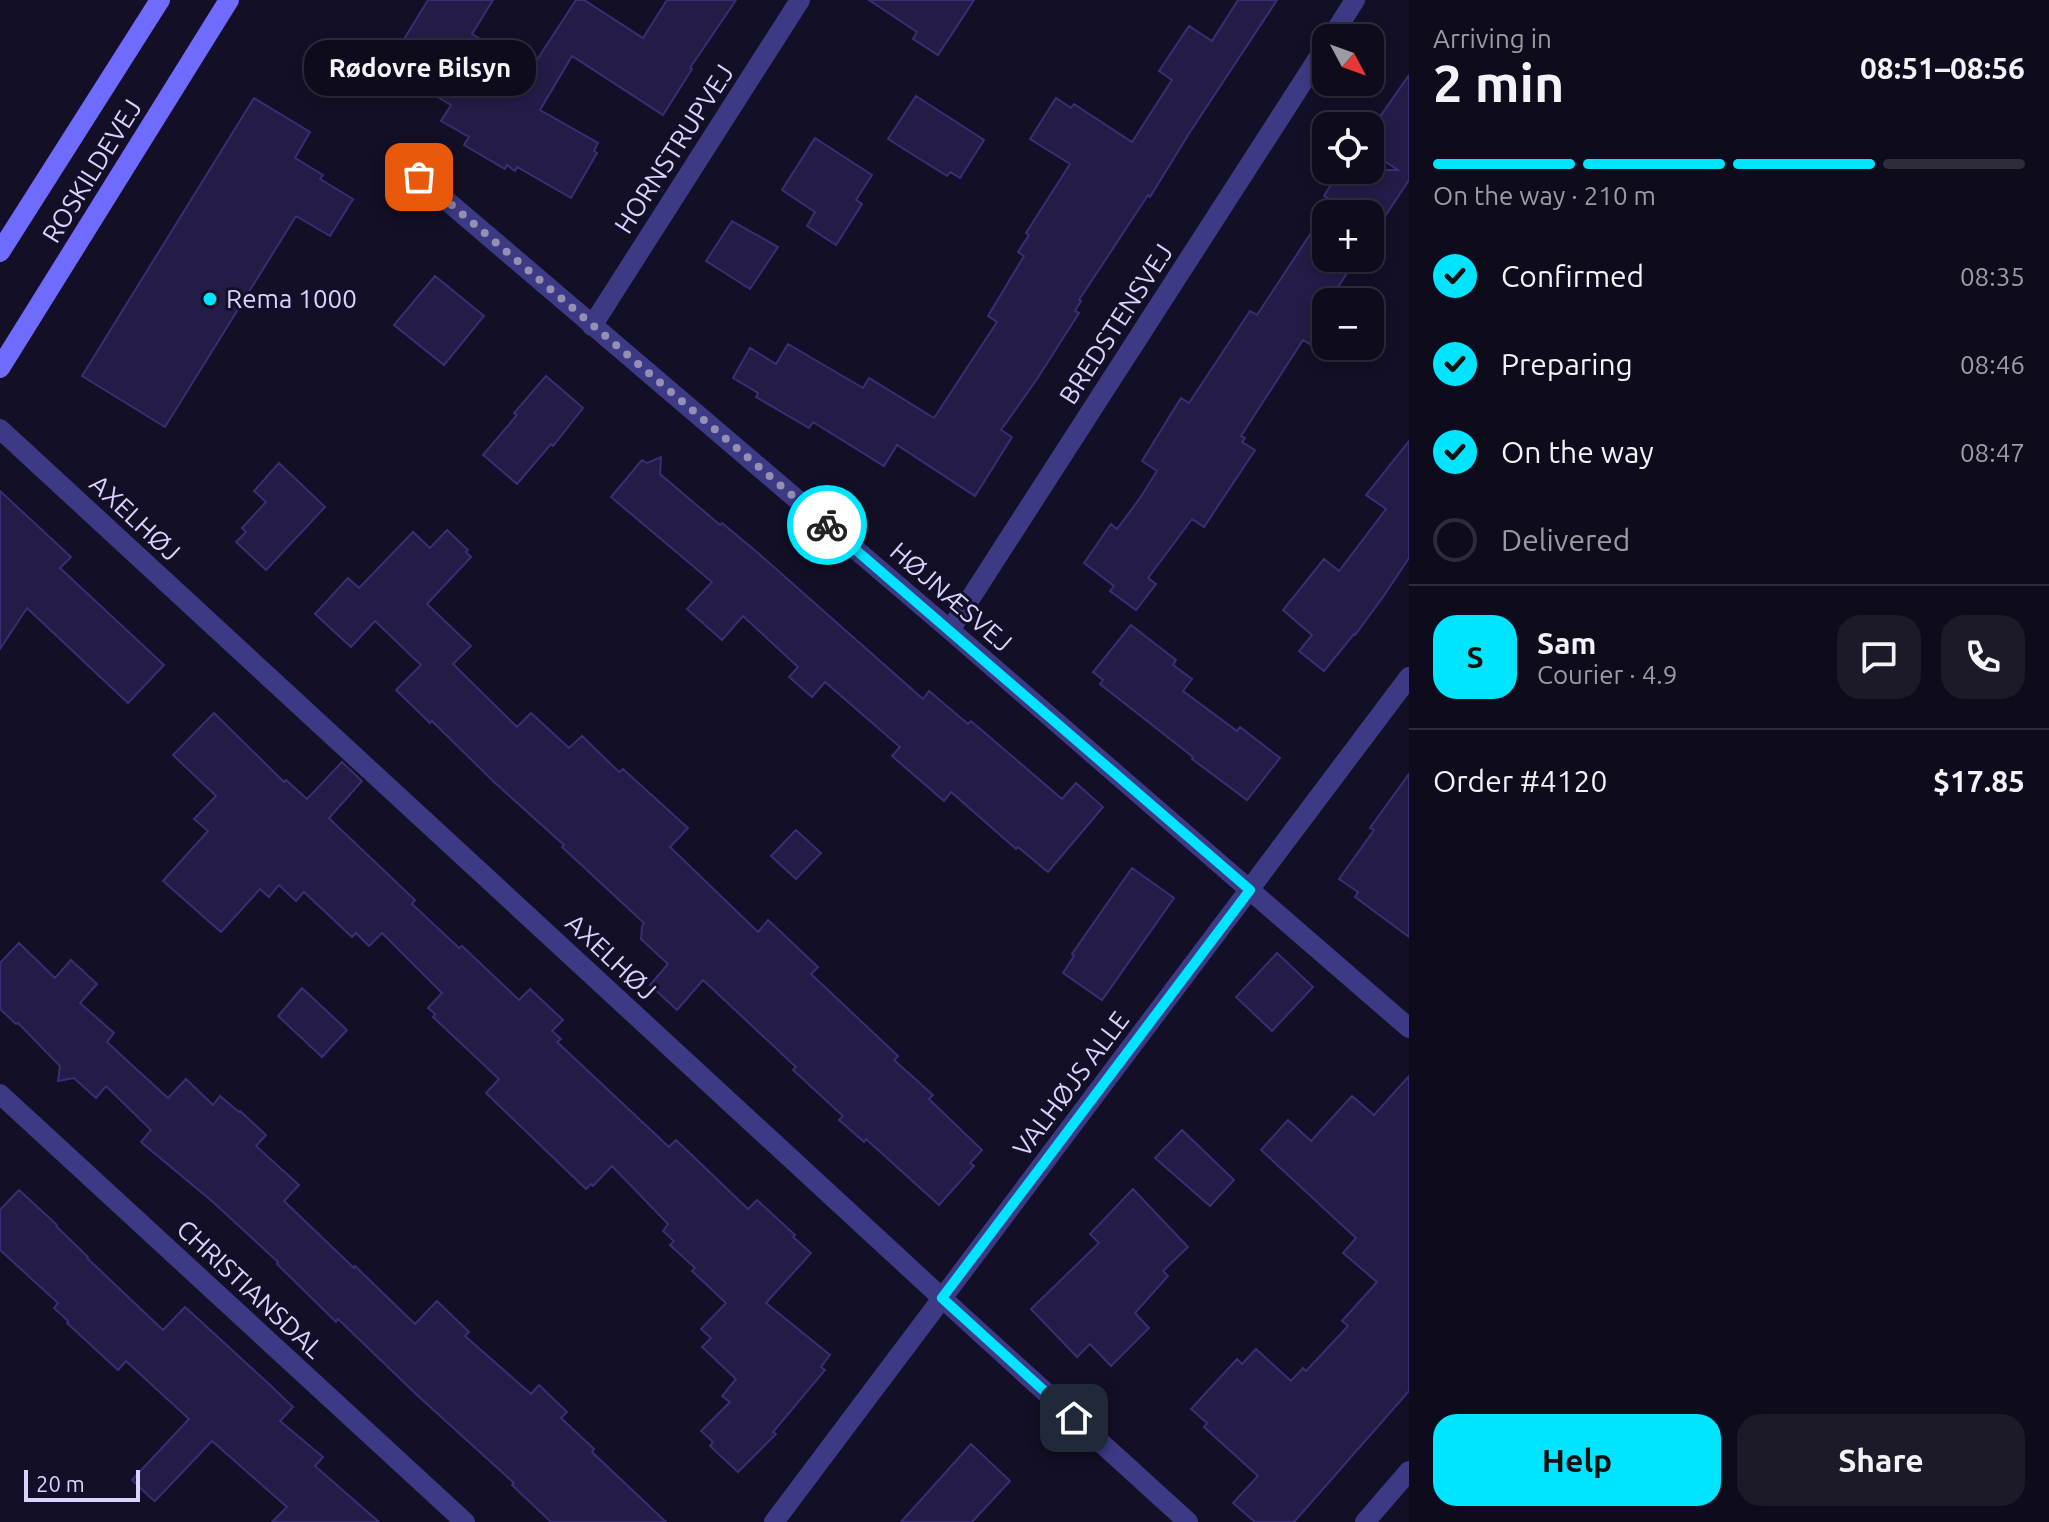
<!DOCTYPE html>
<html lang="en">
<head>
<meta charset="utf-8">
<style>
	body { margin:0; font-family:Ubuntu,sans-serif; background:#1c1929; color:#f1f3f6; height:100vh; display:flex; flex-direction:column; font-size:30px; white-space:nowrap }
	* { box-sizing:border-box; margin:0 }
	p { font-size:26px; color:#9b9ba3 }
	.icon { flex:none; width:44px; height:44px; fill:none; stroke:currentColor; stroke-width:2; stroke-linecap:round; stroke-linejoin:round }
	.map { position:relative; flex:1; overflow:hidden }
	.details { display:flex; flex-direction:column; background:#0e0b1c; width:640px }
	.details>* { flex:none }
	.needle { width:52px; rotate:131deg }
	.buttons { position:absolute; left:1312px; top:24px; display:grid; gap:16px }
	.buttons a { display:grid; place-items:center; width:72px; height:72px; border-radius:16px; background:#0e0b1c; box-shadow:0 4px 12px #0003,0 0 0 2px #2e2b3b; font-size:40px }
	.scale { position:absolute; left:24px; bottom:20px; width:116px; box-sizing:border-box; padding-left:8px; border:4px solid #d9d4ff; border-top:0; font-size:22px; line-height:28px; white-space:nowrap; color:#d9d4ff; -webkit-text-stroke:6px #130f26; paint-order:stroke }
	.pin { position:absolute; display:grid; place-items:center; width:68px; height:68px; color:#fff; margin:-34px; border-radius:16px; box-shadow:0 4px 12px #0006 }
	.courier { position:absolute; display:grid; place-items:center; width:80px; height:80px; margin:-40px; border:6px solid #00e5ff; border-radius:50%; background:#fff; color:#222; box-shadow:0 2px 10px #0007 }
	.bubble { position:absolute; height:56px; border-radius:24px; background:#0e0b1c; box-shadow:0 4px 12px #0003,0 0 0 2px #2e2b3b; font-size:26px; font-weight:700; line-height:56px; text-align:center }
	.summary em { font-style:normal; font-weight:700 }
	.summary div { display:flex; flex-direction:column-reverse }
	.summary { display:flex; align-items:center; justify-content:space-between; height:136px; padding:0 24px }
	h1 { font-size:52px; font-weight:700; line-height:60px }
	.bar { display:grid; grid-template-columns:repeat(4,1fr); gap:12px 8px; align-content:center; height:96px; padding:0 24px }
	.bar i { height:10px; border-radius:6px; background:#2e2b3b }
	.bar .on { background:#00e5ff }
	.bar p { grid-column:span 4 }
	.line { display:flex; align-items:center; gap:20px; padding:0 24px; border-top:2px solid #2e2b3b }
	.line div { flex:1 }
	.round { display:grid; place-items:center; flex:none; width:84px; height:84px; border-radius:24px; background:#1c1929 }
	ol { padding:0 24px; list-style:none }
	li { display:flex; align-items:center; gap:24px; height:88px }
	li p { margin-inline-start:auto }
	li .icon { padding:8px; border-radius:50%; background:#00e5ff; color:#111; stroke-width:4 }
	li:last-child { color:#9b9ba3 }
	li i { width:44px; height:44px; border:4px solid #2e2b3b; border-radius:50% }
	.primary-button { display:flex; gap:16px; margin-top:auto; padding:16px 24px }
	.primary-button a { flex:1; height:92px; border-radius:24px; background:#00e5ff; color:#111; font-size:32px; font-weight:700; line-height:92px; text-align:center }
	.primary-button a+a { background:#1c1929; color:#f1f3f6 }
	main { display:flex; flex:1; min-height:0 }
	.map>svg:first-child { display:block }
</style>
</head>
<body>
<main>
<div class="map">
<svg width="1409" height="1522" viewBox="0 0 1409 1522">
	<rect width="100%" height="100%" fill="#130f26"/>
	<path fill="#241b47" stroke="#3b2d73" stroke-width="2" d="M428,0h65l-21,34 59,35 45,-69h8l59,38 24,-38h69l-46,68 2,1 -29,46 -91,-59 -32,54 58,33 -4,8 3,2 -26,45 -54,-31 -2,4 -8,-6 -2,4 -41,-24 5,-8 -28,-16 10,-16 -64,-38z
		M869,0h105l-36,55 -25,-16 4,-7z
		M1238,0h39l-87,132 -40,65 -2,-2 -69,105 2,1 -6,10 4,2 -42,66 -36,51 11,7 -37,59 -78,-51 -13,21 -71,-44 -4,6 -53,-31 2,-4 -25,-15 17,-30 26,16 12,-20 75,44 6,-10 65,40 63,-96 -9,-6 36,-60 -6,-4 11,-17 -3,-2 44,-69 -40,-25 26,-41 15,10 3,-4 58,38 40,-62 -13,-9 30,-45 23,15z
		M1409,75v105l-39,59v-25h-44v44h31l-29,44h-2v52l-23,-14 -62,96 4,2 -3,4 13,8 -51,77 -12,-8 -44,59 8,6 -20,26 -26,-19 4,-5 -30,-23 27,-39 6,5 23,-31 17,-27 -15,-10 39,-63 8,5 61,-92 7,4 75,-114 -8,-5 16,-26h58l-28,-18v-21z
		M916,96l68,44 -24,38 -10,-6 -3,4 -59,-37z
		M254,98l56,34 -15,26 28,17 -3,4 33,20 -23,37 -34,-20 -131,211 -83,-51z
		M815,138l57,37 -16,25 6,4 -26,41 -29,-19 8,-14 -33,-22z
		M732,221l46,26 -28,42 -44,-28z
		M435,276l49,40 -40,49 -50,-40z
		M546,376l37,32 -30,38 -2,-2 -34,40 -34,-29 34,-40 -3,-2z
		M1409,441v117l-26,39 -28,38 -1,-1 -30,37 -25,-20 13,-16 -29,-25 41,-51 15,12 47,-62 -20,-14z
		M661,457l-1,17 60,51 2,-2 36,30 165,146 6,-8 39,33 3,-3 91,78 14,-16 27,24 -55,65 -30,-25 -2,2 -65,-57 -7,9 -52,-45 8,-9 -75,-65 -13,15 -23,-20 9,-10 -55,-51 -21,24 -35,-31 25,-27 -101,-85 31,-37 5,3z
		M279,463l46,44 -59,63 -30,-28 10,-10 -4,-4 24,-26 -12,-11z
		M0,491l71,66 -11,11 104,97 -36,38 -101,-95 -27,41z
		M447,530l21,20 -2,2 5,5 -44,47 44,42 -18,18 64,63 14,-14 38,35 13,-12 37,36 4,-3 65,59 -18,19 88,85 10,-12 50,47 -7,7 87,82 -4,4 39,35 -4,4 53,51 -12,13 4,3 -35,39 -73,-66 -2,3 -25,-22 4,-4 -50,-46 3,-3 -93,-87 -26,30 -27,-25 18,-21 -27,-25 1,-13 2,-3 -82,-76 2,-2 -70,-63 -62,-61 -2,2 -34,-33 25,-25 -46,-44 -24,26 -36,-33 33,-36 11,10 54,-56 17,16z
		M1131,625l45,35 -3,5 19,14 -9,12 54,40 3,-4 40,31 -33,42 -55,-41 1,-2 -93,-73 3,-4 -10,-8z
		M214,713l70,69 2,-2 21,19 35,-37 20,19 -33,37 6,6 80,76 -3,4 47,44 3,-2 57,54 11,-11 33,31 -11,11 9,8 -4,3 112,105 7,-7 72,69 9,-9 38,35 -2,2 18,16 -45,50 64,52 -9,12 4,3 -52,62 3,2 -38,38 -28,-26 3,-4 -12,-11 29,-29 -8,-6 14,-17 -34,-32 9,-9 -10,-9 25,-26 -34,-32 3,-3 -25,-23 4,-4 -11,-10 5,-7 -56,-58 -19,20 -2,-2 -5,5 -100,-96 13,-14 -66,-62 2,-3 -7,-6 14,-15 -60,-60 -13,13 -13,-13 -4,4 -48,-45 -8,9 -17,-16 -10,12 -9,-8 -39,43 -58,-51 45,-50 -14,-12 22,-23 -43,-41z
		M1409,774v163l-54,-40 3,-5 -19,-13 35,-49 -4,-2z
		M796,830l25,23 -25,26 -25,-23z
		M1132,868l42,30 -72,102 -39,-27 11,-17 -2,-2z
		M19,943l36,35 16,-18 26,24 -17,19 34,30 -7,9 27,25 34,31 18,-19 27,26 7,-9 19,16 1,-1 26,24 -10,11 43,39 -15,16 70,67 1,-2 60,58 22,-23 32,31 -4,4 66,58 8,-9 28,27 -6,6 33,31 -2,3 74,70h-115l-39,-37 2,-2 -97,-88 -79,-76 -2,3 -59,-58 1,-2 -65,-60 -72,-60 10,-12 -45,-44 -10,12 -22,-20 -16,3 2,-15 -42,-43 -2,1 -16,-15v-46z
		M1277,953l36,34 -41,44 -36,-34z
		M302,988l45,42 -25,27 -44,-41z
		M1409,1076v315l-115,131h-39l-22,-19 25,-27 -54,-49 3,-4 -16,-14 46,-50 5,5 14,-15 35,32 12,-13 3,3 42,-45 -6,-5 35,-39 -34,-29 13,-15 -95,-88 27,-30 23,21 41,-45 22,19z
		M1182,1130l52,50 -24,26 -55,-48z
		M1133,1189l55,58 -25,24 5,5 -33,37 14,15 -38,38 -21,-22 -13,13 -46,-48 68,-66 -9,-9z
		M19,1190l38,35 -1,1 32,31 -1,1 76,72 22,-23 84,77 24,23 -13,14 43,36 -8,9 64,56h-107l15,-15 -75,-66 -57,60 -2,-1 -21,-20 57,-61 -63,-58 -8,9 -51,-47 1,-2 -14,-13 4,-5 -58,-53v-40z
		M971,1444l39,37 -38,41h-71z"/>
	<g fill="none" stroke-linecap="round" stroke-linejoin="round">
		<path stroke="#3d3a85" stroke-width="20" d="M1331,38l24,-38
			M419,177l531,453 459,398
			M592,326l208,-326
			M0,429l942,869 246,224
			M950,630l376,-584
			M0,1094l465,428
			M774,1522l635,-845
			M1365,1522l44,-51"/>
		<path stroke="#6f6bff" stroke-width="20" d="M0,252l160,-252
			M0,368l229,-368"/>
	</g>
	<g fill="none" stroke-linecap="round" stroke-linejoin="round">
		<path stroke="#948fb3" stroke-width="8" stroke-dasharray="0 14.4" d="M419,177l408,348"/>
		<path stroke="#00e5ff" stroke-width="10" d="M827,525l423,365 -308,408 132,120"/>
	</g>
	<circle fill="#00e5ff" stroke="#130f26" stroke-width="3" cx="210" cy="299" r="8"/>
	<g text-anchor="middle" stroke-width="6" stroke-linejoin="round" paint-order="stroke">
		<g font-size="26" fill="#d9d4ff" stroke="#130f26">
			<text transform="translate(674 149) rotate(-57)" y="9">HORNSTRUPVEJ</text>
			<text transform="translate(92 171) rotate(-58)" y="9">ROSKILDEVEJ</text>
			<text transform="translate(1116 324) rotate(-57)" y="9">BREDSTENSVEJ</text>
			<text transform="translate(135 518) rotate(43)" y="9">AXELHØJ</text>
			<text transform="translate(951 597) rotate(41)" y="9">HØJNÆSVEJ</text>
			<text transform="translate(611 957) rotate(43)" y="9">AXELHØJ</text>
			<text transform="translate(1071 1084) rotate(-53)" y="9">VALHØJS ALLE</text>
			<text transform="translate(250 1289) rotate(43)" y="9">CHRISTIANSDAL</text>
		</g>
		<g font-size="26" fill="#d9d4ff" stroke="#130f26" text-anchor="start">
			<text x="226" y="308">Rema 1000</text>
		</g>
	</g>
</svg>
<div class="buttons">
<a><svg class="needle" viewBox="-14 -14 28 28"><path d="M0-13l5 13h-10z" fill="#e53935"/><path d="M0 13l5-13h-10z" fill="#9b9ba3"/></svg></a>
<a><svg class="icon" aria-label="locate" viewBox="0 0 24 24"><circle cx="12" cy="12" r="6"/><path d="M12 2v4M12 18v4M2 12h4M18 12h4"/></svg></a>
<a>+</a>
<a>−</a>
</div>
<div class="scale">20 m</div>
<div class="pin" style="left:419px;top:177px;background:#ea580c"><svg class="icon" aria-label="bag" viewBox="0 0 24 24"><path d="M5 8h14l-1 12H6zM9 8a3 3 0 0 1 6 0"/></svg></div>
<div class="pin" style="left:1074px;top:1418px;background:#1f2937"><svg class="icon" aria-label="home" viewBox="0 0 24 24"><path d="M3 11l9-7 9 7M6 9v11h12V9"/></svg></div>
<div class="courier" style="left:827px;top:525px"><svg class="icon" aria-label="bike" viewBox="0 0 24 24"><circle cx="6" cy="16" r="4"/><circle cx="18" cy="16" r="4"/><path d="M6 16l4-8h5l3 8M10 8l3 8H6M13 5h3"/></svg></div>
<div class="bubble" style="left:304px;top:40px;width:232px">Rødovre Bilsyn</div>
</div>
<section class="details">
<div class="summary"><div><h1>2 min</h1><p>Arriving in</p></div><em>08:51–08:56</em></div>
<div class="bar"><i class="on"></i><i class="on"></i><i class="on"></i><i></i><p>On the way · 210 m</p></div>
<ol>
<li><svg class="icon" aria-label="check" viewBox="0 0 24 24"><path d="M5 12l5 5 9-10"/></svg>Confirmed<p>08:35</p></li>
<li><svg class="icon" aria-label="check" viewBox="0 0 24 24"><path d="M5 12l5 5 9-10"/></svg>Preparing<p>08:46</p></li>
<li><svg class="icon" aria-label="check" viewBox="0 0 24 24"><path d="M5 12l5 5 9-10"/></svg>On the way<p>08:47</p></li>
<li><i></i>Delivered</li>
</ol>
<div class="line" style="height:144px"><b class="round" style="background:#00e5ff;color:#111">S</b><div><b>Sam</b><p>Courier · 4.9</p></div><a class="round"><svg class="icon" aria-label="chat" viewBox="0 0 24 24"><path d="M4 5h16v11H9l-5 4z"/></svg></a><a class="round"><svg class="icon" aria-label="phone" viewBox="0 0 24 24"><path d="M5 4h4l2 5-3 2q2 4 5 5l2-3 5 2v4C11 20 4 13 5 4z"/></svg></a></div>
<div class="line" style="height:104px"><div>Order #4120</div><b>$17.85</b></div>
<div class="primary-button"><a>Help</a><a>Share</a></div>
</section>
</main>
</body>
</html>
